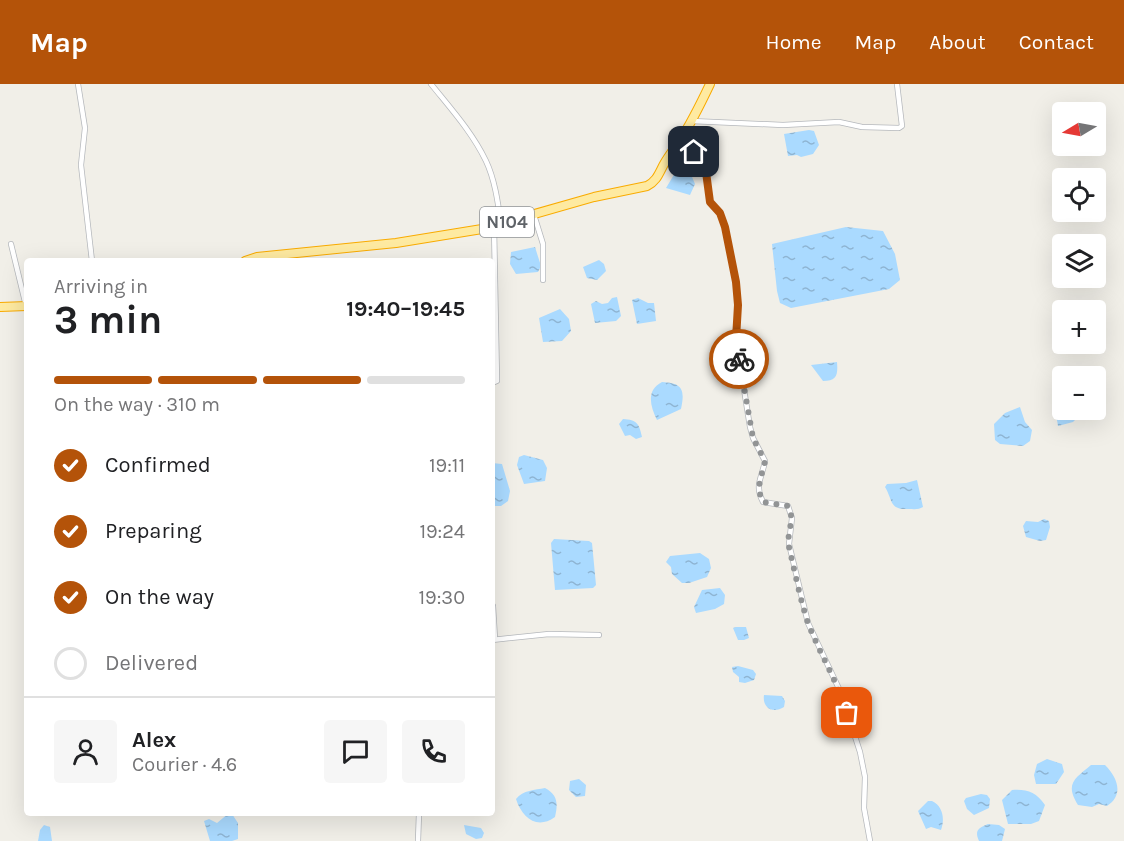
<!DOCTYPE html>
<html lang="en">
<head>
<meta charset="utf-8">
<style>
	body { margin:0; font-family:Karla,sans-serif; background:#f6f6f6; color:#202124; height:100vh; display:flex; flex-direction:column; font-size:22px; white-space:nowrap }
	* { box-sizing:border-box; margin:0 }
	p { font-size:20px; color:#757577 }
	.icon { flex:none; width:33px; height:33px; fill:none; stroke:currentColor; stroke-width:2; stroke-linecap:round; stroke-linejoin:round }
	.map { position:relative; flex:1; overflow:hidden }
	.side { position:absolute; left:24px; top:174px; width:471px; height:558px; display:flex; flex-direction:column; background:#fff; border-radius:6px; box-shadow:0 6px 24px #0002 }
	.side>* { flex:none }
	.needle { width:39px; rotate:260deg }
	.controls { position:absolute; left:1052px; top:18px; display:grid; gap:12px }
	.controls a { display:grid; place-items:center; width:54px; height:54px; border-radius:6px; background:#fff; box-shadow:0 6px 24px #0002; font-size:30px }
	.pin { position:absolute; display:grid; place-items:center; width:51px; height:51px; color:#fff; margin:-26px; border-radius:12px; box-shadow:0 3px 9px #0006 }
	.courier { position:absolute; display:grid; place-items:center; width:60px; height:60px; margin:-30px; border:4px solid #b45309; border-radius:50%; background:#fff; color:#222; box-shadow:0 2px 8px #0007 }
	.headline em { font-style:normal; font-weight:700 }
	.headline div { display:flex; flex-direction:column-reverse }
	.headline { display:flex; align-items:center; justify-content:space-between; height:102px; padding:0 30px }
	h1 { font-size:39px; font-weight:700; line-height:45px }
	.bar { display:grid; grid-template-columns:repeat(4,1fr); gap:9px 6px; align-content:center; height:72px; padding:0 30px }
	.bar i { height:8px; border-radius:4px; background:#e0e0e0 }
	.bar .active { background:#b45309 }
	.bar p { grid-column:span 4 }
	.line { display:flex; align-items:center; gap:15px; padding:0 30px; border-top:2px solid #e0e0e0 }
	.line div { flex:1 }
	.round { display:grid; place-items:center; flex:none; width:63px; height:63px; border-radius:6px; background:#f6f6f6 }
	ol { padding:0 30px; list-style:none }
	li { display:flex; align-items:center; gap:18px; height:66px }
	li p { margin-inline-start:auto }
	li .icon { padding:6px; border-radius:50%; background:#b45309; color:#fff; stroke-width:4 }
	li:last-child { color:#757577 }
	li i { width:33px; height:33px; border:3px solid #e0e0e0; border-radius:50% }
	header { display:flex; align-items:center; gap:36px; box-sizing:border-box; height:84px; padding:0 30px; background:#b45309; color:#fff }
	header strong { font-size:28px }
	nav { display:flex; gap:33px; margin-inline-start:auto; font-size:21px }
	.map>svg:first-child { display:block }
</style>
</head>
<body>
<header>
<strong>Map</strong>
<nav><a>Home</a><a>Map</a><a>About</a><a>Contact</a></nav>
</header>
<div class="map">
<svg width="1124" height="757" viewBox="0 0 1124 757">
	<defs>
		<pattern id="water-ripples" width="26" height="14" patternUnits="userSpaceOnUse" patternTransform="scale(1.5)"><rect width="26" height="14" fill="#aadaff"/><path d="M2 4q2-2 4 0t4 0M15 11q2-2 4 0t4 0" fill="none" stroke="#8eb4d2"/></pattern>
	</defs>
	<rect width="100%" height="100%" fill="#f1efe8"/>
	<path fill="url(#water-ripples)" d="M809,46l5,1 5,14 -6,9 -12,3 -4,-2 -9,1 -4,-22z
		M678,84l12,4 5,12 -5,11 -24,-7z
		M846,143l37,4 12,23 5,26 -11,9 -98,19 -11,-5 -3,-12 -5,-47z
		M535,163l6,19 -3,6 -22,2 -6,-10 1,-12z
		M599,176l5,4 2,7 -9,9 -10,-2 -4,-11z
		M617,213l4,19 -5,5 -21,2 -4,-19 5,-3 6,3 6,-1 4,-5z
		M638,214l10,5h6l2,18 -19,3 -5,-24z
		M560,225l9,10 2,12 -9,10 -19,1 -4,-24z
		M837,278c1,13 0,19 -14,19l-12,-16z
		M662,298c21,1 23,8 19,27l-24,11c-7,-14 -11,-30 5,-38z
		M1062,320v6h13l2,8 -4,4 -15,4c-1,-8 -5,-17 4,-22z
		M1020,323l5,15 7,8 -2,11 -7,5 -23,-2 -5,-4 -1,-16 11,-11z
		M623,335c14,1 16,4 19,18l-6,2 -6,-4 -5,1 -6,-12z
		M524,371l19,5 4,8 -2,13 -21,3 -7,-19 2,-8z
		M492,379l10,1 8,27 -2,10 -7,5h-9z
		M917,396l6,27c-5,3 -8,2 -15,2 -19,1 -15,-9 -23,-22l2,-3 19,-1z
		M1044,435l5,2 1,6 -4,13 -6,1 -14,-4 -3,-11 3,-5 12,1z
		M554,455l35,2 3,2 4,42 -3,3 -38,2 -4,-47z
		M700,469l9,6 2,9 -4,9 -18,6h-7l-10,-9 -1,-7 -5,-5 4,-6z
		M720,504l5,7 -1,9 -9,5 -19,4 -2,-6 8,-17z
		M736,543h10l3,11 -5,2h-6l-5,-12z
		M738,582l15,4 3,4 -2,6 -9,3 -6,-1v-5l-6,-5 -1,-5z
		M764,611l18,1 3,5 -1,6c-11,7 -22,1 -20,-12z
		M1047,675l15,5 2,8 -8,12h-20l-2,-9 3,-11z
		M1091,681h14c13,13 19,30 2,41l-8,-2 -7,3 -14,-2c-14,-22 -2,-27 13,-40z
		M579,695l7,6 -1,11 -9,1 -7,-7 1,-9z
		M545,704c13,7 13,16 10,29 -18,13 -33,1 -39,-18 7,-9 19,-9 29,-11z
		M1012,706c15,-1 24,2 33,15l-6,16 -8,3h-23l-6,-24z
		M981,710l6,1 3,4 -1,9 -15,7 -7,-6 -3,-8 2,-3z
		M928,717h4c11,5 13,18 9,29l-10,-3 -5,2 -8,-18z
		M229,729l3,1 6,9v16l-6,2h-22l-6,-20 5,-2 8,4z
		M988,740l11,1 6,4 -3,12h-23c-5,-11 0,-13 9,-17z
		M44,741l6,2 2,14h-14l2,-11z
		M464,741l17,3 3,5 -2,5 -6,1 -10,-5z"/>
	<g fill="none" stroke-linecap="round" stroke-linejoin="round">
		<defs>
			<path id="minor" d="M78,0l7,44 -4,37 11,96
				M431,0c20,25 41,48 55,77 9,19 12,42 15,63
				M691,37l92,4 56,-3 23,5 37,1 3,-2 -5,-42
				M678,59l26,14 6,45 10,11 5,14 11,55 2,23 -2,34 14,88 3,11 12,23c-3,17 -11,24 -2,41l25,4 4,12 -3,26 19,79 33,70 19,59 5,25 -1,31 6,33
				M534,131l9,29v36
				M11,160l15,62
				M492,299l5,-2 -3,-155
				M493,522l2,33
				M492,556l57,-6 50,1
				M418,757l1,-28"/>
			<path id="trunk" d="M245,177l12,-4 139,-14 86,-14 112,-32 53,-11c10,-5 12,-13 17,-22 5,-9 11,-16 16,-24 12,-18 21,-37 30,-56
				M0,223l27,-1"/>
		</defs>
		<use href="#minor" stroke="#b5b8bc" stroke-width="6"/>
		<use href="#trunk" stroke="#f9ab00" stroke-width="10"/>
		<use href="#minor" stroke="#fff" stroke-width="4.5"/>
		<use href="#trunk" stroke="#feeaa1" stroke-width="8"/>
	</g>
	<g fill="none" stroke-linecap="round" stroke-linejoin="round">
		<path stroke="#929495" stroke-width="6" stroke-dasharray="0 10.8" d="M739,275l14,79 12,23c-3,16 -10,25 -2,41l25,4c8,14 -2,26 1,41 6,25 11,52 19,76 12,31 29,58 39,90"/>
		<path stroke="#b45309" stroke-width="8" d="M694,68l10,5 6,45 10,11 5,14 11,55 2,23 -2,34 3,20"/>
	</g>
	<g text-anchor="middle" stroke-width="5" stroke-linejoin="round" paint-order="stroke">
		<rect fill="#fff" stroke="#8f9295" stroke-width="1.5" x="480" y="123" width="54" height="30" rx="4.5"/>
		<g font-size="18" font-weight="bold" fill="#5f6368">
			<text x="507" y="144">N104</text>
		</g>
	</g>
</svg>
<div class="controls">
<a><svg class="needle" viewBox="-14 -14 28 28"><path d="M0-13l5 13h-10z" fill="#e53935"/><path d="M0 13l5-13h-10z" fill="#757577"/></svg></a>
<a><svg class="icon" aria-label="locate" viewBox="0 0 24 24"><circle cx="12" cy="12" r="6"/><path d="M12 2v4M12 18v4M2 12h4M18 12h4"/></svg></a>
<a><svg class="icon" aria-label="layers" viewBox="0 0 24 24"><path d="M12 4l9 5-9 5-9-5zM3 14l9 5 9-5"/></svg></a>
<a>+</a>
<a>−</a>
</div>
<div class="pin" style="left:847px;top:629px;background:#ea580c"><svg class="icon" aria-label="bag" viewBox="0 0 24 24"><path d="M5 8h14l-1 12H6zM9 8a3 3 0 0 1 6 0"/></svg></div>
<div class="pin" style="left:694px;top:68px;background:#1f2937"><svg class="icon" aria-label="home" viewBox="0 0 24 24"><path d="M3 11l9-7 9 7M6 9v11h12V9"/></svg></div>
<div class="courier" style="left:739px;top:275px"><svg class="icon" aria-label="bike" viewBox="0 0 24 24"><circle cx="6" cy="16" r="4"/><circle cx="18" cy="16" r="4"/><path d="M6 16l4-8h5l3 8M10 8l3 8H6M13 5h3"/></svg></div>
<section class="side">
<div class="headline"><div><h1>3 min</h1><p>Arriving in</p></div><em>19:40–19:45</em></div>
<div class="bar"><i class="active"></i><i class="active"></i><i class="active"></i><i></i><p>On the way · 310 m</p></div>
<ol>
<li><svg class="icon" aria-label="check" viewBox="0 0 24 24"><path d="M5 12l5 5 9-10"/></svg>Confirmed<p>19:11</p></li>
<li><svg class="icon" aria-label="check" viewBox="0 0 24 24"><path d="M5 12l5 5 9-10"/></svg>Preparing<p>19:24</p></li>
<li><svg class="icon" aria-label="check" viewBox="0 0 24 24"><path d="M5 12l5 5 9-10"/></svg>On the way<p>19:30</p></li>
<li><i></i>Delivered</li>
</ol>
<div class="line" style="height:108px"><a class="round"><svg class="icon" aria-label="person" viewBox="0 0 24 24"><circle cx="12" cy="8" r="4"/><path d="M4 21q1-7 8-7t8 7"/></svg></a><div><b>Alex</b><p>Courier · 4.6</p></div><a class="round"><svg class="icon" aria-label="chat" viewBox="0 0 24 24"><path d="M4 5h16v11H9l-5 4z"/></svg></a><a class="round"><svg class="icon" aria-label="phone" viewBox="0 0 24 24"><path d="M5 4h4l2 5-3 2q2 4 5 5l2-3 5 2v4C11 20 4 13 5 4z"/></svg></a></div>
</section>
</div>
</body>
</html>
